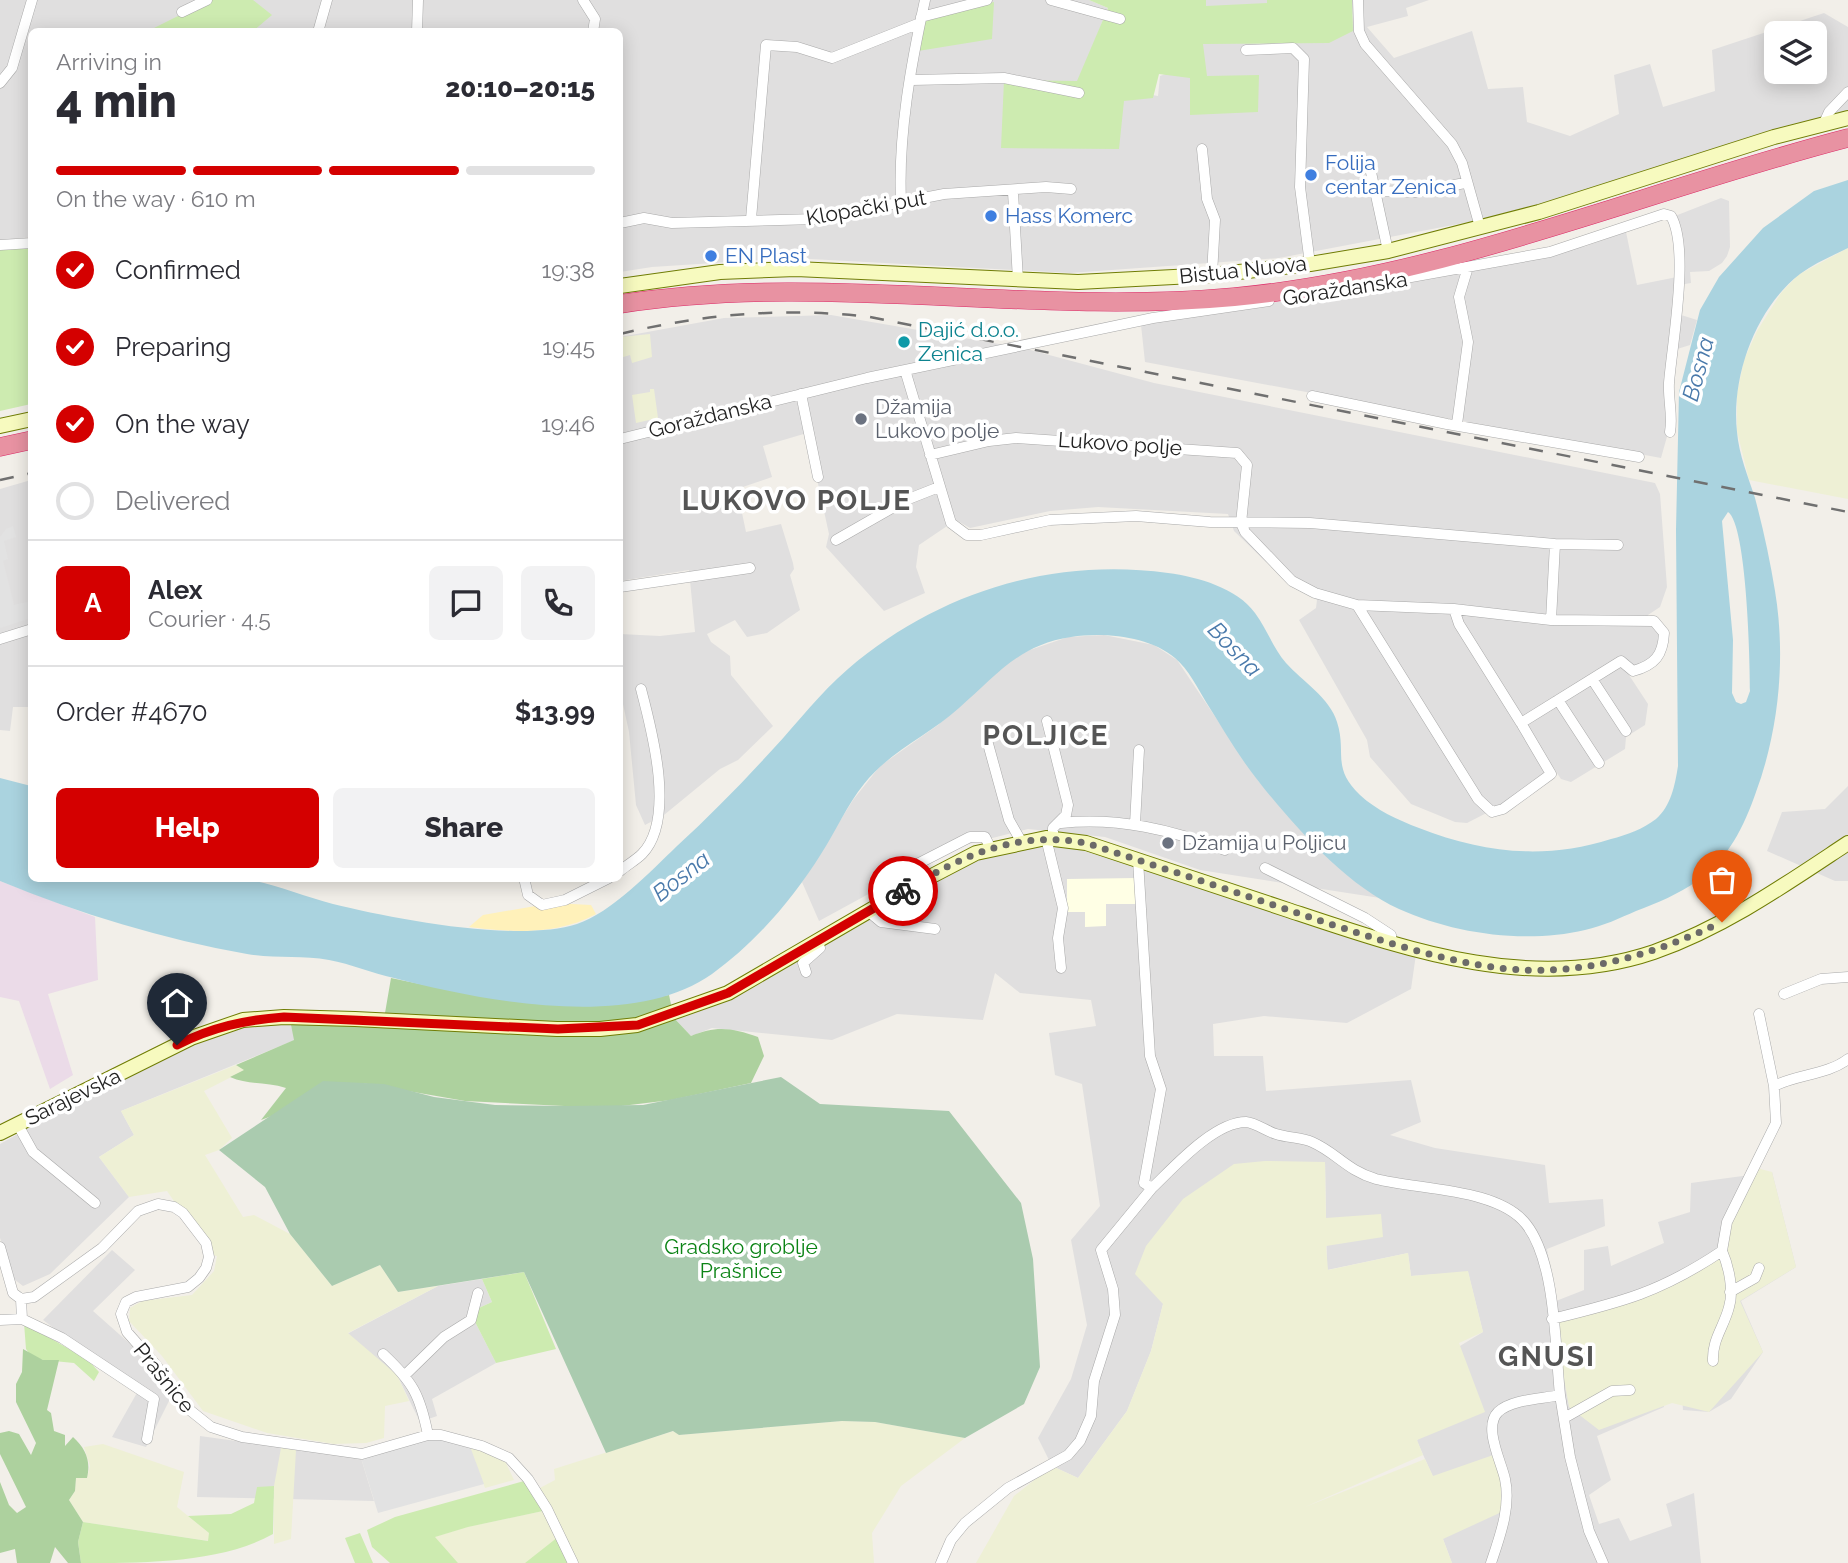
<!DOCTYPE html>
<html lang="en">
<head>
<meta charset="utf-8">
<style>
	body { margin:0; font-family:Raleway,sans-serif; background:#f2f2f3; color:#2b2b33; height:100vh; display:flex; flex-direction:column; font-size:26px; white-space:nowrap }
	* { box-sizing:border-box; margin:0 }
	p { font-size:23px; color:#7c7c81 }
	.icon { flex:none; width:38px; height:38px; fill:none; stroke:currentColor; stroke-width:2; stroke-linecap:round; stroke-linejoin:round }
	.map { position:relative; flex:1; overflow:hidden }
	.sheet { position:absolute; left:28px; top:28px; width:595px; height:854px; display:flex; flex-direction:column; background:#fff; border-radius:10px; box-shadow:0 4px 18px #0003 }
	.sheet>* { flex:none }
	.controls { position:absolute; left:1764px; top:21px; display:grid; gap:14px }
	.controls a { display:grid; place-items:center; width:63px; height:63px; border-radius:10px; background:#fff; box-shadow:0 4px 18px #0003; font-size:35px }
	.pin { position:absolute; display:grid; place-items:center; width:60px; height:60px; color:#fff; margin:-72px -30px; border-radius:50% 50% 50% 0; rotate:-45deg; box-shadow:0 0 7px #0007 }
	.pin .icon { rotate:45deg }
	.courier { position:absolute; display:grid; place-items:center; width:70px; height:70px; margin:-35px; border:5px solid #d40000; border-radius:50%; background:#fff; color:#222; box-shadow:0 2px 9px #0007 }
	.headline em { font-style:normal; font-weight:800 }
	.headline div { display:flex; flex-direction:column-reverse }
	.headline { display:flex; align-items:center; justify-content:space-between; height:119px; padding:0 28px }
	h1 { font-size:46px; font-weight:800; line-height:52px }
	.bar { display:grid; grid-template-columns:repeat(4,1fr); gap:10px 7px; align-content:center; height:84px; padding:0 28px }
	.bar i { height:9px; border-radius:5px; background:#e1e1e2 }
	.bar .on { background:#d40000 }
	.bar p { grid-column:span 4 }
	.line { display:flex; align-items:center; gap:18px; padding:0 28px; border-top:2px solid #e1e1e2 }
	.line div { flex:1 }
	.round { display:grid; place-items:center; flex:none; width:74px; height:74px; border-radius:10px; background:#f2f2f3 }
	ol { padding:0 28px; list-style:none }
	li { display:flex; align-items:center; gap:21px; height:77px }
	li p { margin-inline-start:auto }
	li .icon { padding:7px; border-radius:50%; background:#d40000; color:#fff; stroke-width:4 }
	li:last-child { color:#7c7c81 }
	li i { width:38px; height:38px; border:4px solid #e1e1e2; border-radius:50% }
	.button { display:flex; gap:14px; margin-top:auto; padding:14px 28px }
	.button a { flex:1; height:80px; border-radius:10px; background:#d40000; color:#fff; font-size:28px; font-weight:800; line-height:80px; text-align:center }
	.button a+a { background:#f2f2f3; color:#2b2b33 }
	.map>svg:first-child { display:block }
</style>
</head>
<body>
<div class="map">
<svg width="1848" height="1563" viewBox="0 0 1848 1563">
	<rect width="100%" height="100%" fill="#f2efe9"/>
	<path fill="#e0dfdf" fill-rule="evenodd" d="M0,0h323l-9,31 -282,1 -1,205 -26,3h-5z
		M325,0h764l19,8 -30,74 80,14 2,-20 41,-15 -5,-57 -39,-4h272l-23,8 2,8 -41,11 27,31 78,-27 16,58 35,-2 4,35 43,14 49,-22 -5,-39 36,-11 13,43 52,-16 -3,-41 112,-37 24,14v86l-310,96 -259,49 -209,15 -278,-15 -140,9 -32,5v-240h-304zM1776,33h39v39h-39z
		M1721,198l8,3 1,46 -3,9 -5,7 -13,8 -19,1 1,11 -12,2 -1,29 19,6 -7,25 -16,5 -6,83 -7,25 -516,-96 -4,-37 374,-63 71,-16 40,-14 11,53 40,-8 -2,-61z
		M831,315l192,33 131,35 501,100 5,11 7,93 -7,20 -12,8v9l11,8 1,6 -4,17 -29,17 21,32 -3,21 -19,12 -1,12 -54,33 -10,-3 -8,-12 -49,37 -37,19 -12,-1 -44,-18 -41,-47 -3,-17 -68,-120 17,-12 1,-8 -21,-12 -31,-27 -31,-30 -6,-17 -130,-7 -48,4 -80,17 -14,-8 -37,25 -3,22 9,26 -41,18 -58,-64 3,-13 -22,-101 -44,13 9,31 -35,12 9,43 35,-8 12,39 1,6 -4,6 10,35 -33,23 -20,4 -12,-17 -28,14 4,8 19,14 1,19 42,51 -35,34 -18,9 -56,46 -19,10 -9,-20 -7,-73 -9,-42v-56l40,2 35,-4 -6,-62 -69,11v-244l104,-19z
		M31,480v227h-18l-3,24 -10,-1v-241z
		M1104,635l50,10 23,15 82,122 73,79 48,37 -180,-28 -95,-33 -77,-8 -75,19 -134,73 -17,-39 51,-82 27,-34 58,-41 71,-64 15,-9 44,-15z
		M1848,786v95h-13l-68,-30 15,-39 43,-3z
		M1052,841l364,113 -5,35 -64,34 -83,-7 -51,8 1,32h49l3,35 145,-11 10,42 -31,13 45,13 110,17 4,38 54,-4 2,27 -58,23 9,52 28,-11v-40l24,-4 3,20 53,-23 -6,-21 32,-10 1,-29 81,-11 24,95 -55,34 22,51 -32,47 -22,13 -26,-2 -3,-40 -23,-12 7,49 -67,29 14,44 -22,15 10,29 20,-6 11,23 42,-15 -6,-22 28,-11 7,70h-249l-9,-24 -10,-62 -16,-36 43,-95 23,-14 -15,-60 -57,4 -3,-23 -81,17 -2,-108 -162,142 -12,47 -24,60 -49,67 -26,-12 -14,-28 33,-59 16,-54 -16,-85 29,-34 -18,-122 -27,-9 -6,-42 47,-7 -5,-26 -71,-7 -25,-20 -12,47 -86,-6 -65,26 -120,-12 -21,8 -17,-18 130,-63 175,-96z
		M243,1024l48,1 4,15 -174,71 13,24 -35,22 30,40 -79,77 -27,12 -9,-7 -14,-41v-94l164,-92z
		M112,1250l23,20 -42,41 35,31 32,36 11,19 -25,50 -34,-10 26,-46 -95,-71z
		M482,1279l10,23 -22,10 26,51 -64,36 5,17 -17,6 -23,-47 -50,-41 91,-48z
		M200,1436l161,22 13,43 -177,-4z"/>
	<path fill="#ebdbe8" d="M0,881l95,36 3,63 -50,14 25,81 -23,14 -31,-88 -19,-4z"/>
	<path fill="#ffffe5" d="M1137,878v26h-31v22l-21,1v-15h-18v-33z"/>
	<path fill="#eef0d5" d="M1848,248v251l-99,-19 -12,-49v-37l7,-34 13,-29 24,-38 17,-18z
		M650,334l2,23 -20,6 -2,-8 -10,3v-21z
		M650,389h4l4,29 -22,5 -4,-28 18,-3z
		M236,1065l9,5 -41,21 28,47 -13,12 -14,5 38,62 11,-2 36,19 42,52 48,-21 18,27 40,-6 -90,47 49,42 12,26 -24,5 -1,32 -18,5 -32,1 -67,-11 -64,-22 -41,-55 -33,-35 1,-13 12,-7 50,-6 22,-24 3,-15 -6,-1 -44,-64 -38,6 -30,-40 35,-22 -13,-24z
		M1265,1161l60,1 1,56 55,-4 2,23 -57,9 2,24 80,-17 3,23 57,-5 15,61 -24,11 26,69 -68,28 6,15 -118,52 120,-48 8,17 66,-23 7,57 -63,29 9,24h-476l38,-67 38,-30 26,12 49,-67 24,-60 12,-47 -28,-30 11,-28 37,-47 51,-35z
		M1753,1167l19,5 24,95 -56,34 23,51 -54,60 -37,-9 -73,27 -30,-23 -15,-85 86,-27 80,-45z
		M842,1421l33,1 90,16 -64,48 -29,47 2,30h-296l-19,-41 -21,-33 17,-9 -1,-11 120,-38 5,4z
		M103,1444l81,28 -7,35 32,26v8l-126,-19 -14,-22 6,-9 1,-14 11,1 3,-12 -6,-19z
		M469,1445l36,16 9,19 -29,8z
		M281,1448l15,2 -5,89 -17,5v-58z
		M543,1511l26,52h-111l-24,-26 33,-10z"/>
	<path fill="#cdebb0" d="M210,0h43l19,15 -19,16 -107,1z
		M1089,0h117v6l61,-3v-3h85l1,31 -24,12 -126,1 4,32 52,-1 -1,37 -68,3v-37l-31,-4 -6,24 -29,3 -5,48 -118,-1 3,-68 73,1 31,-73z
		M994,2l-2,37 -74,12c0,-7 0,-16 2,-23 7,-22 54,-22 74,-26z
		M0,247h32l-1,157 -31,7z
		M524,1272l32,77 -60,14 -26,-51 22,-10 -10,-23z
		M24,1323l64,37 11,12 -5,9 -20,-18 -31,-3 -12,-4 -5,-7z
		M524,1481l19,30 -75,16 -33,10 23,26h-68l-18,-16 -5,-17 28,-13z
		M274,1486l-1,48c-52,29 -129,29 -192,29l-3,-21 5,-20 125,19 1,-8 -21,-17 43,-2 23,-11 3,-16z
		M360,1533l13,30h-18l-10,-25z
		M558,1537l12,26h-45z"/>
	<path fill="#add19e" d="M391,978c97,20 179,34 278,17l5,23 17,18c25,-11 42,-8 67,1l6,19 -13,27 -80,17 -66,8 -140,-7 -103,-18 -101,37 25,-32c-19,-6 -38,-3 -56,-11l14,-7 -8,-5 58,-25 -3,-15 56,-1 30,3 8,-14z
		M23,1349l20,11h16l-12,50 4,3 3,18 11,4v11l8,-9c13,12 18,24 14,41h-11l-1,13 -6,9 14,22 -5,20 3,21h-13l-13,-16 -5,16h-33l-2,-14 -15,4v-71l9,23 8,8 9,-6 -26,-53v-21l9,-2 10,3 12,21 5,-12 -20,-41v-18l6,-12z"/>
	<path fill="#fff1ba" d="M553,903l38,2 5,9c-41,22 -83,18 -127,13l14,-12z"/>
	<path fill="#aacbaf" d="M781,1077l39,27 129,7 72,92 12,56 7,108 -16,37 -59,34 -90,-16 -33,-1 -163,14 -6,-4 -67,22 -82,-181 -126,20 -18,-27 -48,21 -42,-52 -25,-47 -46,-37 104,-69 61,3 50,13 61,8 73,1 75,-1z"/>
	<path fill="#e2e2e2" d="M13,526l3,11 -12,4 4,18 -5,2 11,44 17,-4v17l-31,10v-91l6,-8z
		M429,1439l39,2 16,43 -106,29 -17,-55z"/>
	<path fill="#aad3df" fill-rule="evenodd" d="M1848,180v68c-16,8 -33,15 -48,26 -45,35 -69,103 -63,158 2,23 11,44 18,66 8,30 15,62 20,93 11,66 4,139 -19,201 -12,35 -28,67 -59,89 -18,13 -40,22 -61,30 -16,7 -33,15 -51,19 -59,14 -131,4 -186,-21 -52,-23 -105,-83 -140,-127 -20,-25 -36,-53 -53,-80 -9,-15 -17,-32 -31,-44 -26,-22 -71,-26 -104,-21 -53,8 -75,39 -112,71 -30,27 -70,44 -95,76 -17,21 -28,47 -43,70 -28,45 -66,89 -109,120 -80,57 -229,27 -318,4 -22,-5 -43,-14 -65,-18 -27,-5 -55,-1 -82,-6 -84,-15 -167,-40 -247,-73v-103l31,8 1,92c45,0 91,0 137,0 23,0 47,-2 69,0 32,4 64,18 95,26 61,15 185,39 244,20 34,-11 74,-53 100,-78 34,-31 66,-64 97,-98 24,-26 46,-55 74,-79 89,-76 203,-112 320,-96 30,4 69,15 87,40 12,16 18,35 31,50 16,18 44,35 51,59 10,31 -6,45 23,73 16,15 38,25 59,33 64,25 126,32 192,11 16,-4 32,-10 45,-20 15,-13 19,-34 22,-53l-2,-236 3,-138 21,-82 19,-33 44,-49 51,-37zM1728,512c19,13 22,150 22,179l-4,11 -5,2 -5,-2 -4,-9 1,-53 -11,-119z"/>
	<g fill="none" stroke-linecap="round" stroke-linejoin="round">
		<defs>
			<path id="street" d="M583,0l12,19 -2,13
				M1051,0l69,19
				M1358,0l1,31 6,13 87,100 10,19 18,64
				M182,12l25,-12
				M921,17l66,-17
				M318,32l9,-32
				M417,32l1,-32
				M1246,50l47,-2 11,11 -4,128 10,77
				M912,80l92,-2 75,15
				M0,83l12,-15 20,-68
				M1824,123l5,-11 19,-20
				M1202,149l5,50 8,21 -3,55
				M1369,163l19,88
				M1377,191l39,1 49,-9
				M1013,192l5,88
				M901,201c-3,-66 10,-137 24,-201
				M751,219l15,-174 31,2 35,11 88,-35
				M620,223l24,-5 28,5 144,-4 128,-25 102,-7 25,2
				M0,245l32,-2
				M1311,295l239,-43 114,-38 7,2c19,33 1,128 -2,167 -1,16 4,33 1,49
				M905,370l46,153 16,12h14l69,-15 86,-4 74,6 100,1 245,21 63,1
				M801,394l17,83
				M1312,396l135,28 192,33
				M1457,424l11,-82 -9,-45 9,-30
				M620,439l247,-61 286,-60 116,-17
				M930,455l59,-14 27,-3 221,15 10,12 -6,58 4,9 47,49 23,12 42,12 97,4 97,11 4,-76
				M836,540l70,-40 33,-13
				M620,587l130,-19
				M1357,605l121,194 14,13 11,-3 48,-35 -30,-51
				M1454,609l5,15 62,99 100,-62 12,10c22,-6 30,-16 31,-38l-10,-12 -103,-1
				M0,639l32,-10
				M1592,679l34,52
				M1558,700l41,63
				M1047,721l21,84 -2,10 -13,13v9
				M987,740l22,80 12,21
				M1061,823c58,-6 111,7 164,27
				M1135,824l4,-74
				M1046,838l17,70 -5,30 3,30
				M1138,860l12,196 11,33 -17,94 8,5c22,-21 62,-66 94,-66 10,1 20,9 30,12 12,4 25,3 36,8 25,11 34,28 64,37 43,11 122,9 150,45 30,38 29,122 34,171
				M1265,868l100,50 26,17 1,9
				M620,871c7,-6 16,-11 22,-17 34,-35 10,-123 -1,-165
				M896,875l74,-38h15l5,10
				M524,878l4,17 14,10 23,-5 44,-22
				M869,912l12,10 54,7
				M806,972l-3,-9 17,-15 -2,-6
				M1784,994l37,-15 27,-2
				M1759,1014l15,72
				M18,1125l15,27 62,51
				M0,1247l13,46 8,6 13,-2 68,-49 36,-37 20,-7 16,3 9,6 23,30 3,14 -3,11 -7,10 -11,9 -52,10 -10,5 -5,12 6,18 29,33 30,42 25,20 31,10 120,17 66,-19h13l41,11 27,12 19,21 19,30 26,54
				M1730,1292l25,-14 4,-10
				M21,1299l1,20 40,19 92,61 -7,40
				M1552,1319c70,-17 109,-27 170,-68l5,-29 49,-99 -2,-37c24,-12 53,-11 74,-27
				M0,1320l22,-1
				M383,1354c30,28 37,41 45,81
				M1713,1361c-1,-22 11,-34 16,-54 5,-16 0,-40 -7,-56
				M405,1375l39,-38 27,-17 7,-27
				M1566,1417l46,-26 18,-1
				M941,1563l10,-23 14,-17 43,-35 60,-33 12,-14 11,-25 3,-35 21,-66 -2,-26 -12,-39 51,-62
				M1491,1563c9,-27 20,-56 14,-84 -4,-18 -22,-52 -7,-67 14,-13 44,-13 62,-17l10,62 19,74 14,32"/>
			<path id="secondary" d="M620,286l100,-14 76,-3 282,13 134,-7 98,-11 78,-13 151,-39 235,-75 74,-19
				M0,426l32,-7
				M0,1133l191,-95 52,-18 41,-3 71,2 202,10h43l37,-4 91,-32 177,-103 71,-37 70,-15 40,5c67,22 134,44 202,67 117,39 243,84 366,42 71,-25 132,-68 194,-109"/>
			<path id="highway" d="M620,304c203,-32 410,12 614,-7 213,-20 409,-106 614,-159
				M0,447l32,-7"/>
		</defs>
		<use href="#street" stroke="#a9a9a9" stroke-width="11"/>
		<use href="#secondary" stroke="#707d05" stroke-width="16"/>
		<use href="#highway" stroke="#dc2a67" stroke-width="19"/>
		<use href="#street" stroke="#fff" stroke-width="10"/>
		<use href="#secondary" stroke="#f7fabf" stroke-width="14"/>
		<use href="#highway" stroke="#e892a2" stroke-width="18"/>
		<path stroke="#707070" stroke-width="2.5" stroke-dasharray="14 14" stroke-linecap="butt" d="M620,334c83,-20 164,-27 250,-17l978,195
			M0,480l32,-7"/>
	</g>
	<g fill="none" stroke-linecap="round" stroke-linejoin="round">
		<path stroke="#6b6a68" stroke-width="7" stroke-dasharray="0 12.6" d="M903,891c60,-35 112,-61 183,-48 77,25 155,51 232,77 62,20 140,47 205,50 71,3 136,-18 199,-48"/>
		<path stroke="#d40000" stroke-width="9" d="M177,1045c35,-18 68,-25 107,-28l274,12 80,-4 90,-32 175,-102"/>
	</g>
	<g fill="#3f7fe0" stroke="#fff" stroke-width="2.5">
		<circle cx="1311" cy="175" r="7"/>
		<circle cx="991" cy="216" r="7"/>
		<circle cx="711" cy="256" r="7"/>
	</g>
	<circle fill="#0f9aa8" stroke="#fff" stroke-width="2.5" cx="904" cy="342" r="7"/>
	<g fill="#6b7280" stroke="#fff" stroke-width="2.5">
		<circle cx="861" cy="419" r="7"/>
		<circle cx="1168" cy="843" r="7"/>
	</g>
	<g text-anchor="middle" stroke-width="7" stroke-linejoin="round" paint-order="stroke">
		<g font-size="21" fill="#366cbe" stroke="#fff" text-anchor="start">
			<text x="1325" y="170">Folija<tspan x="1325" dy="24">centar Zenica</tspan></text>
			<text x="1005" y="223">Hass Komerc</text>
			<text x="725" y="263">EN Plast</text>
		</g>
		<g font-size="21" fill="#222" stroke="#fff">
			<text transform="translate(866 208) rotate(-10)" y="7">Klopački put</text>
			<text transform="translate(1243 270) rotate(-6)" y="7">Bistua Nuova</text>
			<text transform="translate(1345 289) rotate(-9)" y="7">Goraždanska</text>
			<text transform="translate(710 416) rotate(-14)" y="7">Goraždanska</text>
			<text transform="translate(1120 444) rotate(4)" y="7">Lukovo polje</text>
			<text transform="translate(73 1097) rotate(-26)" y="7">Sarajevska</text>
			<text transform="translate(164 1378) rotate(51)" y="7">Prašnice</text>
		</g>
		<g font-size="21" fill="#0d838f" stroke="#fff" text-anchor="start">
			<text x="918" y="337">Dajić d.o.o.<tspan x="918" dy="24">Zenica</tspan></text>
		</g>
		<g font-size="21" fill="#5b616d" stroke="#fff" text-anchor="start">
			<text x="875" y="414">Džamija<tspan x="875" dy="24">Lukovo polje</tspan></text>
			<text x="1182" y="850">Džamija u Poljicu</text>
		</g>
		<g font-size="21" fill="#0c8416" stroke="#fff">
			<text x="741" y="1254">Gradsko groblje<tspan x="741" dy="24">Prašnice</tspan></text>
		</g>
		<g font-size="23" font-style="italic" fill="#4a7aab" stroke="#fff">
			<text transform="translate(1698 369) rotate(-75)" y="8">Bosna</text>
			<text transform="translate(1235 649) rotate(46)" y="8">Bosna</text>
			<text transform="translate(681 876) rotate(-38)" y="8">Bosna</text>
		</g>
		<g font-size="28" font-weight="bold" letter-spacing="2" fill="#555" stroke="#fff">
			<text x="797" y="510">LUKOVO POLJE</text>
			<text x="1046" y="745">POLJICE</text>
			<text x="1547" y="1366">GNUSI</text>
		</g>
	</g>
</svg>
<div class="controls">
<a><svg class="icon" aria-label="layers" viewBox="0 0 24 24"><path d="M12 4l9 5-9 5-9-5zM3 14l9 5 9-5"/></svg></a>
</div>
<div class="pin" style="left:1722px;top:922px;background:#ea580c"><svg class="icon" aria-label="bag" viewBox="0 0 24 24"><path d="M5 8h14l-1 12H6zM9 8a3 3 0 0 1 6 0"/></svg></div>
<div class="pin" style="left:177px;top:1045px;background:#1f2937"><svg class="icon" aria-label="home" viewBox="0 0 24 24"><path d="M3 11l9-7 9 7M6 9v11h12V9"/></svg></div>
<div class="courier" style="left:903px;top:891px"><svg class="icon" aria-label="bike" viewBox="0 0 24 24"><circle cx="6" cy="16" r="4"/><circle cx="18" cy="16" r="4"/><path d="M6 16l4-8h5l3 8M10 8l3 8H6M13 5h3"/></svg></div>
<section class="sheet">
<div class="headline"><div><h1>4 min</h1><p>Arriving in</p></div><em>20:10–20:15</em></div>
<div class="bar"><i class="on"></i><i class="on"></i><i class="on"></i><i></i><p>On the way · 610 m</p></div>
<ol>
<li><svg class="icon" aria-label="check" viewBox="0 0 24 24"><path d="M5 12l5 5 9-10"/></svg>Confirmed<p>19:38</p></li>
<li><svg class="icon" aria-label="check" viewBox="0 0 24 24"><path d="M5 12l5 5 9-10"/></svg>Preparing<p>19:45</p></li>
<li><svg class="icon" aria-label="check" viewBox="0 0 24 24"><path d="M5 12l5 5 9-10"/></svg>On the way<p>19:46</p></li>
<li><i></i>Delivered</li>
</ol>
<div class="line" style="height:126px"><b class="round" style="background:#d40000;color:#fff">A</b><div><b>Alex</b><p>Courier · 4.5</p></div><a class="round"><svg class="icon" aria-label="chat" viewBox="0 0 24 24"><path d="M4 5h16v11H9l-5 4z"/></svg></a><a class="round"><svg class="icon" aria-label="phone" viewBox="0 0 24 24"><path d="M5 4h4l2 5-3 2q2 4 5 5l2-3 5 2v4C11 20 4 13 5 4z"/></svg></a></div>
<div class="line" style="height:91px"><div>Order #4670</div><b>$13.99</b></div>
<div class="button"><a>Help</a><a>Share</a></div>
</section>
</div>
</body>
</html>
